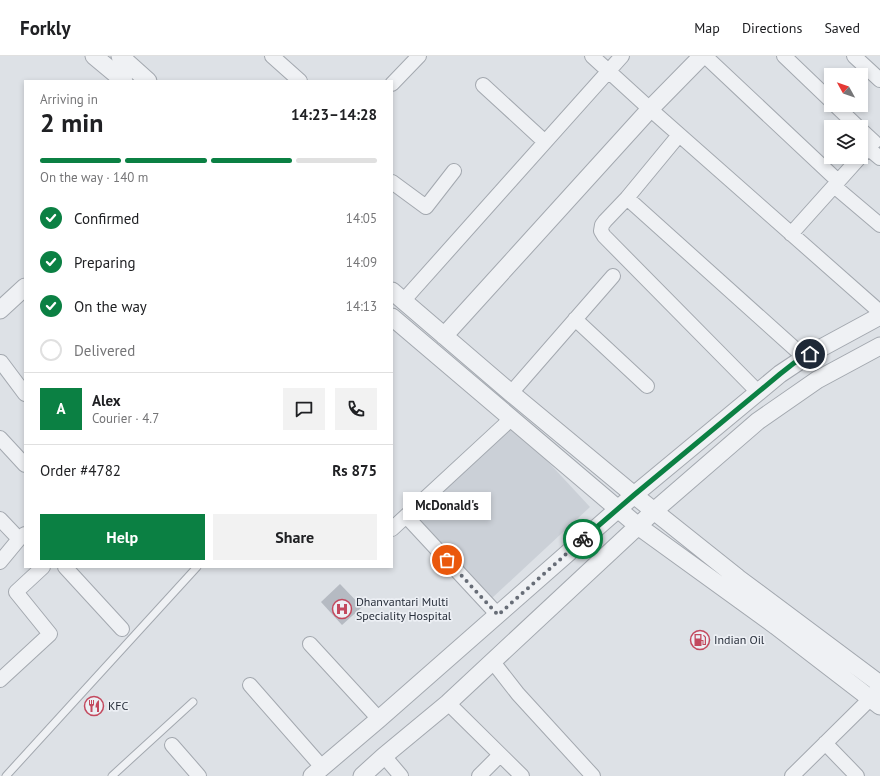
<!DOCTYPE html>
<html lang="en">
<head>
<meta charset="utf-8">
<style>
	body { margin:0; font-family:"PT Sans",sans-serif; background:#f2f2f2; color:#202124; height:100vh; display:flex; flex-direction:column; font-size:15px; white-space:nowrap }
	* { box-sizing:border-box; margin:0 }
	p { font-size:13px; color:#757577 }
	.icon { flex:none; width:22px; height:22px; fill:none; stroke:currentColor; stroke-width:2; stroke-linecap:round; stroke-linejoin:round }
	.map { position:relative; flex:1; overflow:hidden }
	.side { position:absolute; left:24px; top:24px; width:369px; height:488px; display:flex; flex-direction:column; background:#fff; border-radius:0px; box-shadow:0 2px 6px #0003 }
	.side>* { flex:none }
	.needle { width:26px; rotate:310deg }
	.controls { position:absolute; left:824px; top:12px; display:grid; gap:8px }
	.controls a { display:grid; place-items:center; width:44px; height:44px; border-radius:0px; background:#fff; box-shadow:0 2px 6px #0003; font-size:20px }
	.pin { position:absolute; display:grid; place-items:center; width:34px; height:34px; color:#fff; margin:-17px; border:2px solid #fff; border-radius:50%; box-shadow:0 1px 4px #0007 }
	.courier { position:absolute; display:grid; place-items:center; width:40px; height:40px; margin:-20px; border:3px solid #0b8043; border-radius:50%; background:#fff; color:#222; box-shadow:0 1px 5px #0007 }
	.bubble { position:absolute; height:28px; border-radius:0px; background:#fff; box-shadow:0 2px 6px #0003; font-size:13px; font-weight:800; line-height:28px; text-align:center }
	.head em { font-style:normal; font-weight:800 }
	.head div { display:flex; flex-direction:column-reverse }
	.head { display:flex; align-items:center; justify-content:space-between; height:68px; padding:0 16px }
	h1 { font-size:26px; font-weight:800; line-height:30px }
	.bar { display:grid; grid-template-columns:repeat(4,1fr); gap:6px 4px; align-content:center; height:48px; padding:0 16px }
	.bar i { height:5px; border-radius:3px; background:#e0e0e0 }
	.bar .on { background:#0b8043 }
	.bar p { grid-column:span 4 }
	.line { display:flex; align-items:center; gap:10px; padding:0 16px; border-top:1px solid #e0e0e0 }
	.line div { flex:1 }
	.round { display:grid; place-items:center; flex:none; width:42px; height:42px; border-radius:0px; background:#f2f2f2 }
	ol { padding:0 16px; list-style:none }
	li { display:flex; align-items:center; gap:12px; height:44px }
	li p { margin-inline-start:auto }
	li .icon { padding:4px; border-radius:50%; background:#0b8043; color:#fff; stroke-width:4 }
	li:last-child { color:#757577 }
	li i { width:22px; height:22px; border:2px solid #e0e0e0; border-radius:50% }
	.button { display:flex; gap:8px; margin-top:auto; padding:8px 16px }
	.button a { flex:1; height:46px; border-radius:0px; background:#0b8043; color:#fff; font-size:16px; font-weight:800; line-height:46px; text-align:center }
	.button a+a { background:#f2f2f2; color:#202124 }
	header { display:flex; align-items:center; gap:24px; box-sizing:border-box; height:56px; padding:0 20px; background:#fff; border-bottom:1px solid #e0e0e0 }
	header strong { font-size:19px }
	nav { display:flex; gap:22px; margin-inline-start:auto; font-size:14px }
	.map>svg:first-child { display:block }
</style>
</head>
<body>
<header>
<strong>Forkly</strong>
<nav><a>Map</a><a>Directions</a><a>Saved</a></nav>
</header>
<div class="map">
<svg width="880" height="720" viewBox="0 0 880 720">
	<rect width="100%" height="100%" fill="#dde1e6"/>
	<path fill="#cbd0d7" d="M513,368l77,83 -99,92 -77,-83z"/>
	<path fill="#b5bac2" d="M340,528l22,23 -20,18 -21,-23z"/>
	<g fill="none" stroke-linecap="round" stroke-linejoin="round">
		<defs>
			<path id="service" d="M6,720l191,-209
				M112,720l81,-74"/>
			<path id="minor" d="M272,0l28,25
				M592,0l58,53 230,203
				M705,0l133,125
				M784,0l47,45
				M854,0l26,24
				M392,28l27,-28
				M483,29l62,57
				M835,49l23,22
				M861,74l13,12 -13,14
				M679,79l-52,63 -22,23 -3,4 -1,6 3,5 154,156
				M868,92l12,10
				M392,126l34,25 28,-36
				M834,130l46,39
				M627,142l177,159
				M791,178l69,-77
				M404,244l218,-244
				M575,263l72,67
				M0,307l1,-1 24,32
				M511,337l102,-117
				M0,382l25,27
				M406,460l92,99
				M0,463l19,20
				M392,473l119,-110
				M0,506l19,-23 6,-5
				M65,511l57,62
				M310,588l69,75
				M493,606l25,32 75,82
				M0,624l50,-46 -34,-42 27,-25
				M250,629l72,82
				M448,647l74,73
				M825,687l32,33
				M172,689l27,31
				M384,700l17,20
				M479,720l21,-21
				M792,720l78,-77 6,-8"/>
			<path id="tertiary" d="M94,0l30,25
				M120,0l28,25
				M392,235l119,102 123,102 104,83 142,106
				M0,254l25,-23
				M392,261l246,209 138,100 104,80
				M444,280l206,-227 52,-53
				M312,720l67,-57 255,-224 146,-121 30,-20 70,-38
				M362,720l22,-20 64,-53 206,-192 104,-90 59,-41 63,-34"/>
		</defs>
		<use href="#service" stroke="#a3a8af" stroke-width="9"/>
		<use href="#minor" stroke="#a3a8af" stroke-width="16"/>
		<use href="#tertiary" stroke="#a3a8af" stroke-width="19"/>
		<use href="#service" stroke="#eff1f4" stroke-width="7"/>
		<use href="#minor" stroke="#eff1f4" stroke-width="14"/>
		<use href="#tertiary" stroke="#eff1f4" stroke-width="17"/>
	</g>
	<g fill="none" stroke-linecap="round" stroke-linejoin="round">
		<path stroke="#676d77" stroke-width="4" stroke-dasharray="0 7.2" d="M447,504l51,55 85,-76"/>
		<path stroke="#0b8043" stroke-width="5" d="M583,483l51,-44 146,-121 14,-11 16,-9"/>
	</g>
	<defs>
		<symbol id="hospital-ring" viewBox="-11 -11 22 22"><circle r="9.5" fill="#eceff4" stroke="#c3495e" stroke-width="1.5"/><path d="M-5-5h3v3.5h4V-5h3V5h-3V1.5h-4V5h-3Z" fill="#c3495e"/></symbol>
		<symbol id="fuel-ring" viewBox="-11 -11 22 22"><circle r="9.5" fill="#eceff4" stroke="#c3495e" stroke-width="1.5"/><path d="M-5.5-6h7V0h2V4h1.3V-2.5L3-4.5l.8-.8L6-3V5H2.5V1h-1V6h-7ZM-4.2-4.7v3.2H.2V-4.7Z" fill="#c3495e"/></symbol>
		<symbol id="restaurant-ring" viewBox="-11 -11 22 22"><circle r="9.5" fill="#eceff4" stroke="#c3495e" stroke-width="1.5"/><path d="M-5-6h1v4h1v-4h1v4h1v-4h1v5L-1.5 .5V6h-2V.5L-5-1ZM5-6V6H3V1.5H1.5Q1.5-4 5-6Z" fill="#c3495e"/></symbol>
	</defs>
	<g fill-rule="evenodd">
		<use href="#hospital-ring" x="331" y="542" width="22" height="22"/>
		<use href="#fuel-ring" x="689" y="573" width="22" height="22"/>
		<use href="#restaurant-ring" x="83" y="639" width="22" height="22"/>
	</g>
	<g text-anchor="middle" stroke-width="3.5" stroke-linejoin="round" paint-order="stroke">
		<g font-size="12" fill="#282f3b" stroke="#eceff4" text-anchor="start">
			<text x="356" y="550">Dhanvantari Multi<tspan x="356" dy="14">Speciality Hospital</tspan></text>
			<text x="714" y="588">Indian Oil</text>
			<text x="108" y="654">KFC</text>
		</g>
	</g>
</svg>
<div class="controls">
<a><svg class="needle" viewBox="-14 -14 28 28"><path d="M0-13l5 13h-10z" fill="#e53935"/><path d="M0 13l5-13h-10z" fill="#757577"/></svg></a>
<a><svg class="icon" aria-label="layers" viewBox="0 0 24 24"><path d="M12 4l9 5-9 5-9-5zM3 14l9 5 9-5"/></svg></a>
</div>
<div class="pin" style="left:447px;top:504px;background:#ea580c"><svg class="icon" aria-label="bag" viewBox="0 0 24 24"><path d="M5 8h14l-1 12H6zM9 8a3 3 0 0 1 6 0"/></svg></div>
<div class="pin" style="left:810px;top:298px;background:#1f2937"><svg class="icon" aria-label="home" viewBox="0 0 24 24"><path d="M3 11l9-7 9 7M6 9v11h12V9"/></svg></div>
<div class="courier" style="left:583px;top:483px"><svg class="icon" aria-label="bike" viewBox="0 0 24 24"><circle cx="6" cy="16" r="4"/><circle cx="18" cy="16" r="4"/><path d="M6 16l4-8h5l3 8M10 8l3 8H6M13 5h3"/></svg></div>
<div class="bubble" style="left:403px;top:436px;width:88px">McDonald's</div>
<section class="side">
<div class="head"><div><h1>2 min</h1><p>Arriving in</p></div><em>14:23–14:28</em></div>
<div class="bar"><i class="on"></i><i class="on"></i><i class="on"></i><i></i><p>On the way · 140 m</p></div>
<ol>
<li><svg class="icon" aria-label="check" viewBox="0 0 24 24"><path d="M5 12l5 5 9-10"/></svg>Confirmed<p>14:05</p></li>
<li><svg class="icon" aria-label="check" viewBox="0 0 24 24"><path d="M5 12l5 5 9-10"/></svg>Preparing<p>14:09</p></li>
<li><svg class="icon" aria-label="check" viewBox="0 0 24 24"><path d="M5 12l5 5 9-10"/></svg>On the way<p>14:13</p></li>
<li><i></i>Delivered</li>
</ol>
<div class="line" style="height:72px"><b class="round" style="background:#0b8043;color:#fff">A</b><div><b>Alex</b><p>Courier · 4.7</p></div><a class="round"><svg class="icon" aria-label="chat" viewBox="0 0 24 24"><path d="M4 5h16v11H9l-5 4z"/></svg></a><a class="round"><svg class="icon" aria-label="phone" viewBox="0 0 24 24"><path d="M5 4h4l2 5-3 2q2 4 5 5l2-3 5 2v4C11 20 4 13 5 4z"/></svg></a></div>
<div class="line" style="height:52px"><div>Order #4782</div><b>Rs 875</b></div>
<div class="button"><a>Help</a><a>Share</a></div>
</section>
</div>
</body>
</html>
